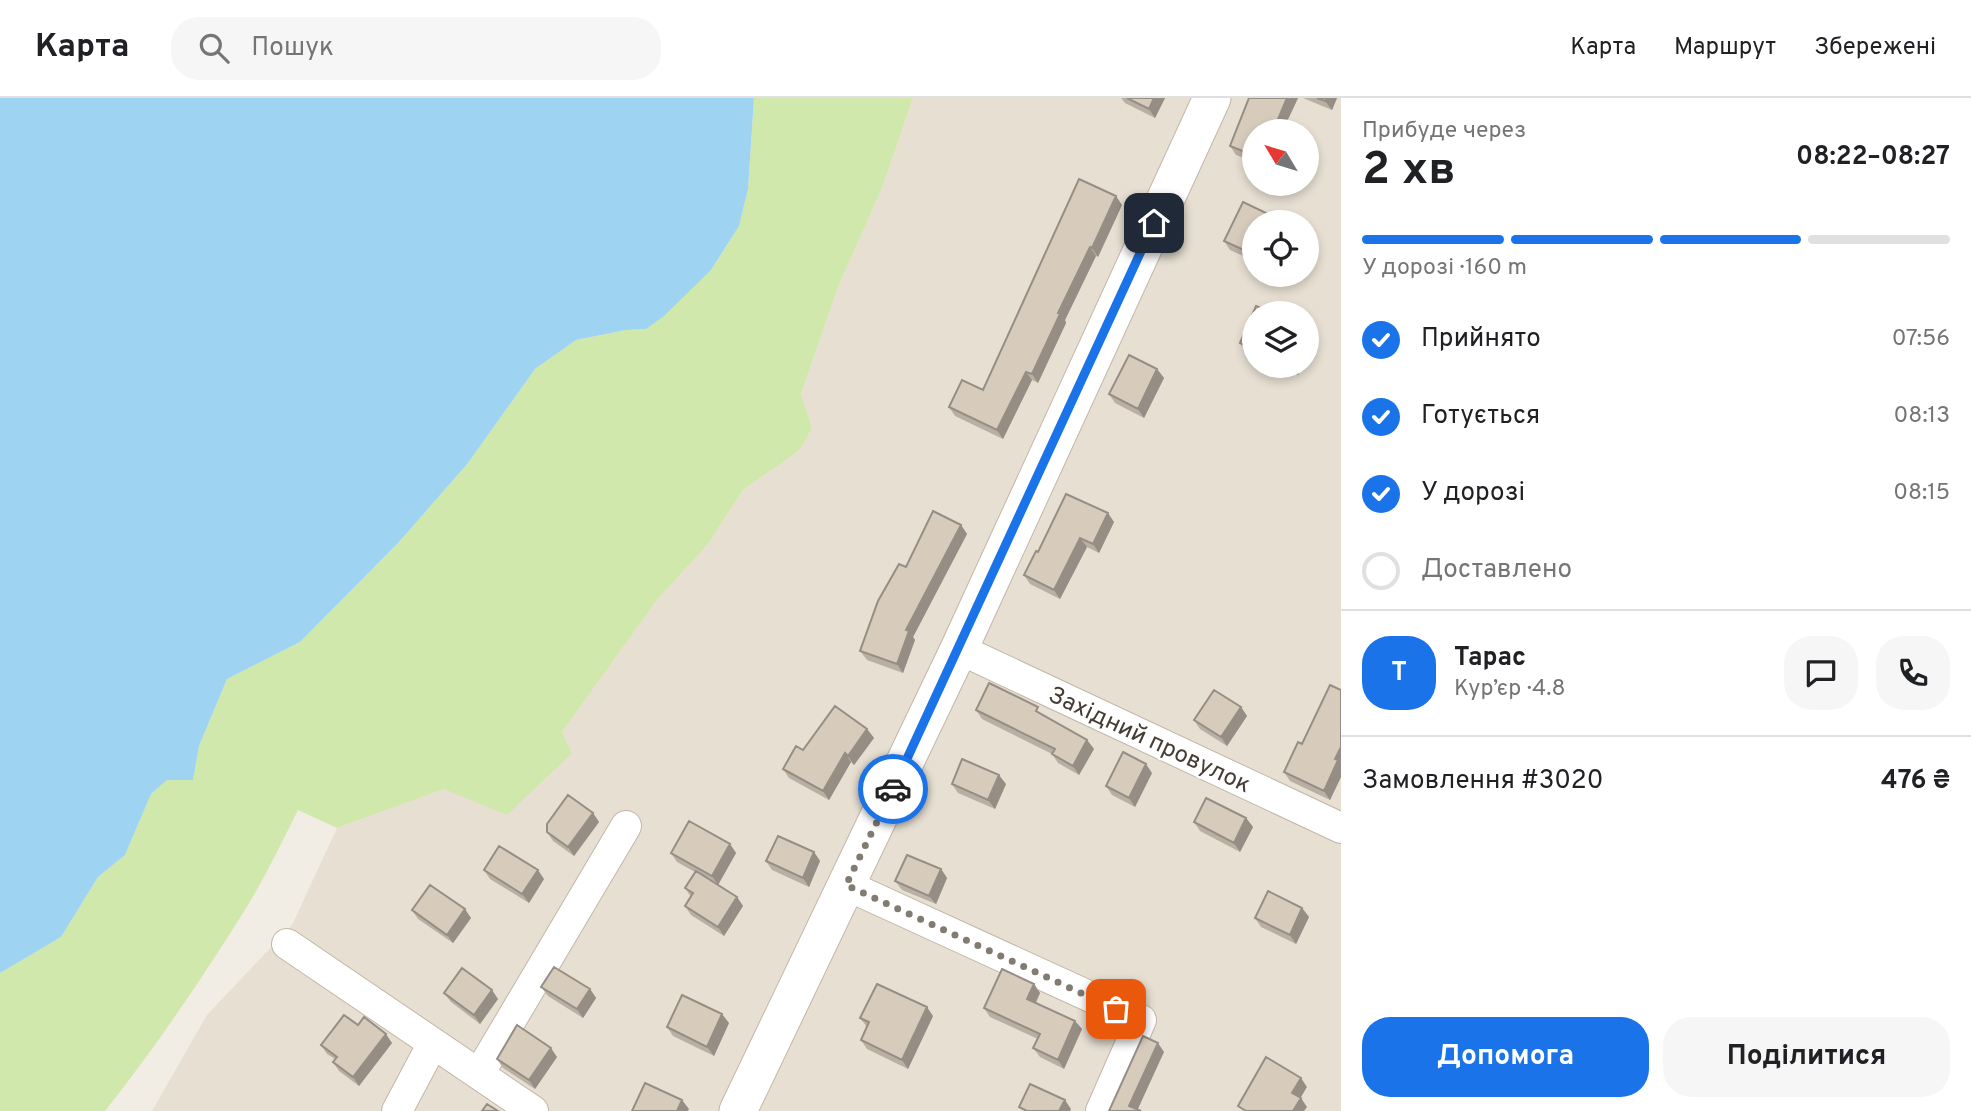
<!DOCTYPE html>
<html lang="uk">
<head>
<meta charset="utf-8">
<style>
	body { margin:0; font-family:Overpass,sans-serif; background:#f6f6f6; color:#202124; height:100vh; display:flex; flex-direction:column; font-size:26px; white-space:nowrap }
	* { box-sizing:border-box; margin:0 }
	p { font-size:23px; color:#757577 }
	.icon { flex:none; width:38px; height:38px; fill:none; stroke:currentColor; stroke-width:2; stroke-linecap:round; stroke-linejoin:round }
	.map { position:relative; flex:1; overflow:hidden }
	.panel { display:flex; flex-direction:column; background:#fff; width:630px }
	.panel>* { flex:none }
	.needle { width:46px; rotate:308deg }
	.buttons { position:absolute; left:1242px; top:21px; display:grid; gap:14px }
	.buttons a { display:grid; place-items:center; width:77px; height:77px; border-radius:50%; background:#fff; box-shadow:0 4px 10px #0003; font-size:35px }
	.pin { position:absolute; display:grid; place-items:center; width:60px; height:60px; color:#fff; margin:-30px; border-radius:14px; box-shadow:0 4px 10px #0006 }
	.courier { position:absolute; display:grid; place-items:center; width:70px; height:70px; margin:-35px; border:5px solid #1a73e8; border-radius:50%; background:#fff; color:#222; box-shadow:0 2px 9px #0007 }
	.overview em { font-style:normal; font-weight:700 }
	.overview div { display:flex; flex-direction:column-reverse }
	.overview { display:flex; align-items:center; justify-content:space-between; height:119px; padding:0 21px }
	h1 { font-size:46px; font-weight:700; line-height:52px }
	.bar { display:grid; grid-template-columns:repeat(4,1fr); gap:10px 7px; align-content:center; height:84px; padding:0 21px }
	.bar i { height:9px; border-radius:5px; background:#e0e0e0 }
	.bar .current { background:#1a73e8 }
	.bar p { grid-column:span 4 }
	.line { display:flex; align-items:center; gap:18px; padding:0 21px; border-top:2px solid #e0e0e0 }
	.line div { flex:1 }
	.round { display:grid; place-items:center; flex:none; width:74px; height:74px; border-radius:28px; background:#f6f6f6 }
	ol { padding:0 21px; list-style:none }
	li { display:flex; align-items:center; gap:21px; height:77px }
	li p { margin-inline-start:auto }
	li .icon { padding:7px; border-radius:50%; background:#1a73e8; color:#fff; stroke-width:4 }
	li:last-child { color:#757577 }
	li i { width:38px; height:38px; border:4px solid #e0e0e0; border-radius:50% }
	.primary-button { display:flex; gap:14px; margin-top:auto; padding:14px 21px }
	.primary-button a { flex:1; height:80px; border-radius:28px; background:#1a73e8; color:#fff; font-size:28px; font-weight:700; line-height:80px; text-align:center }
	.primary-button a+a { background:#f6f6f6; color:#202124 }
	header { display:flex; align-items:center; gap:42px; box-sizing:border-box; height:98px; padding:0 35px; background:#fff; border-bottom:2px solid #e0e0e0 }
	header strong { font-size:33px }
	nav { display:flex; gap:38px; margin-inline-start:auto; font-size:24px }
	.search { width:490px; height:63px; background:#f6f6f6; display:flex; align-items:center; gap:18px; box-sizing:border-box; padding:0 24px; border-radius:28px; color:#757577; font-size:26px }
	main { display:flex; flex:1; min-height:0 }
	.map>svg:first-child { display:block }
</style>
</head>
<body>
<header>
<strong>Карта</strong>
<div class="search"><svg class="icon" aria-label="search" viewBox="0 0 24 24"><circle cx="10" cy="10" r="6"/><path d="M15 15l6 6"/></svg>Пошук</div>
<nav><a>Карта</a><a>Маршрут</a><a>Збережені</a></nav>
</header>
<main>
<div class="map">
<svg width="1341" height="1013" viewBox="0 0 1341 1013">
	<rect width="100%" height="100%" fill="#f2ede4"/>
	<path fill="#e7dfd2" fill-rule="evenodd" d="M913,0h428v1013h-1189l55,-96 85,-90 45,-97 107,-39 128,-36 -10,-21 95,-132 51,-56 35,-54 57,-40 12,-22 -11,-34 37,-107 44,-99zM1255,33h52v53h-52zM1255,124h52v53h-52zM1255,215h52v53h-52z"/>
	<path fill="#d0e8ab" d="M754,0h159l-31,90 -44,99 -37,107 11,34 -12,22 -57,40 -35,54 -51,56 -95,132 10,21 -65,62 -63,-26 -107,39 -39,-18c-15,30 -30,61 -47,90 -45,73 -93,144 -146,211h-105v-138l61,-36 37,-60 27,-22 26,-61 16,-14 26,-1 6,-33 28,-67 73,-37 99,-100 69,-79 67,-94 41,-29 50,-10 20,-1 65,-59 28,-44 9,-37z"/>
	<path fill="#9ed4f2" d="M0,0h754l-6,91 -9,37 -28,44 -47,46 -18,13 -20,1 -50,10 -41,29 -67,94 -69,79 -99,100 -73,37 -28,67 -6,34h-26l-16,14 -26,61 -27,22 -37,60 -61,36z"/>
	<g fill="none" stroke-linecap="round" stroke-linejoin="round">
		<defs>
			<path id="minor" d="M959,551l382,179
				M846,787l295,135 -40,91
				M287,846l246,167
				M479,976l147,-248
				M397,1013l36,-68"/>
			<path id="tertiary" d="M738,1013l221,-462 253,-551"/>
		</defs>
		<use href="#minor" stroke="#c1b7a9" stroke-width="32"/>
		<use href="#tertiary" stroke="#c1b7a9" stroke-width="39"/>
		<use href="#minor" stroke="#fff" stroke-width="30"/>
		<use href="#tertiary" stroke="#fff" stroke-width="37"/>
	</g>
	<path fill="#b9afa2" d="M1121,0h44l-10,20 -30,-15z
		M1249,0h49l-15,32 2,1h-30v31l-19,-7 -6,-9z
		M1303,0h34l-5,12z
		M1079,81l43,26 -24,52 -2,-1 -31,64 1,3 -28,60 -6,-3 -29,59 -48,-23 -6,-9 34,-17z
		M1255,124v32l-3,6 -22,-10 -6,-9z
		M1255,215v43l-9,-4 -6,-9z
		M1277,268h25l-4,9z
		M1157,271l7,9 -20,40 -29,-15 -6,-9z
		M1114,424l-15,31 -12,-6 -27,52 -30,-15 -6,-9 14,-23z
		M961,427l6,9 -54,103 2,3 -12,33 -36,-13 -7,-9 46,-84z
		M1341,592v87l-11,23 -40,-19 -6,-9 18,-28z
		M1241,609l6,9 -20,30 -27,-17 -6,-9z
		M976,612l68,6 43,24 7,9 -15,26 -21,-12 -6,-9 -70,-35z
		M867,631l7,9 -20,27 -3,-3 -22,38 -40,-22 -6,-9 20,-19z
		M1152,675l-17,34 -23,-12 -6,-9z
		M952,686h54l-11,25 -37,-16z
		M593,715l6,9 -25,34 -21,-15 -6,-9z
		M1246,720l7,9 -13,25 -40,-21 -6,-9z
		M730,746l6,9 -18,32 19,12 6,9 -19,30 -33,-21 -6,-9 6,-9 -6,-9 10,-16 -18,-10 -6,-9z
		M814,754l6,9 -11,26 -37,-17 -6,-9z
		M941,771l6,9 -11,26 -34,-14 -7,-9z
		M484,772l60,9 -15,24 -39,-24z
		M1302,810l7,9 -13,27 -35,-17 -6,-9z
		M412,812l59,8 -18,25 -35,-24z
		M1034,886l6,9 -4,10 39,18 7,8 -18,40 -24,-12 -7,-9 5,-9 -48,-22 -6,-9z
		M541,889l49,2 6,9 -13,20 -35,-22z
		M444,895l54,6 -18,25 -29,-22z
		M933,918l-25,53 -41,-20 -6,-9 6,-13 -7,-9z
		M729,925l-15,33 -41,-20 -6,-9z
		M358,927l34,18 -33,43 -20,-15 -6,-9 2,-3 -8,-5 -6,-9z
		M557,959l-22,32 -32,-21 -6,-9z"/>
	<path fill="#968e84" d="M1154,0h11l-10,20 -6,-9z
		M1287,0h11l-15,32 2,1h-6l-3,-7z
		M1327,0h10l-5,12 -7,-9z
		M1116,98l6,9 -24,52 -6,-9z
		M1252,140l3,4v12l-3,6 -6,-9z
		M1090,149l6,9 -31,64 1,3 -28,60 -6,-9 26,-61z
		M1308,231l6,9 -7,15v-23z
		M1291,268h11l-4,9z
		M1157,271l7,9 -20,40 -6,-9z
		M1026,274l6,8 -29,59 -6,-9z
		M1108,415l6,9 -15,31 -6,-9z
		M961,427l6,9 -54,103 2,3 -12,33 -6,-9 9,-34z
		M1080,440l7,9 -27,52 -6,-9z
		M1241,609l6,9 -20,30 -6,-9z
		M867,631l7,9 -20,27 -6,-9z
		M1087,642l7,9 -15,26 -6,-9z
		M1341,649v30l-11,23 -6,-9 11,-32z
		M845,655l6,9 -22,38 -6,-9z
		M1146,666l6,9 -17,34 -6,-9z
		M999,677l7,9 -11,25 -7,-9z
		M593,715l6,9 -25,34 -6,-9z
		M1246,720l7,9 -13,25 -6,-9z
		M730,746l6,9 -18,32 -6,-9z
		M814,754l6,9 -11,26 -6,-9z
		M941,771l6,9 -11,26 -7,-8z
		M538,772l6,9 -15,24 -7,-9z
		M737,799l6,9 -19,30 -6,-9z
		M1302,810l7,9 -13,27 -6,-9z
		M465,811l6,9 -18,25 -6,-8z
		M1034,886l6,9 -7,15 -6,-9z
		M590,891l6,9 -13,20 -6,-9z
		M492,892l6,9 -18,25 -6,-9z
		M927,909l6,9 -25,53 -6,-9z
		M722,916l7,9 -15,33 -7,-9z
		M1075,923l7,8 -18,40 -6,-9z
		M386,936l6,9 -33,43 -6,-9z
		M1158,945l6,9 -27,59 -8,-5z
		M551,950l6,9 -22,32 -6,-9z
		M1301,980l6,9 -9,15 -6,-9z
		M1301,1000l6,9 -3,4h-11z
		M682,1002l7,9 -1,2h-11z
		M1065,1002l6,9 -1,2h-11z"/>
	<path fill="#d7cbbc" stroke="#968e84" stroke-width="2" d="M1127,0h27l-5,11z
		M1249,0h38l-11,26 5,2 -2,5h-24v25l-25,-10z
		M1317,0h10l-2,3z
		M1079,81l37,17 -24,52 -2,-1 -32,66 2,1 -28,60 -6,-2 -29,58 -48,-23 13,-27 21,10z
		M1243,104l42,20h-30v17l-3,-1 -6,13 -22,-10z
		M1256,208l16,7h-17v37l-15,-7z
		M1129,257l28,14 -19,40 -29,-15z
		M1066,396l42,19 -15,31 -13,-6 -26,52 -30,-15 12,-24 2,1z
		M933,413l28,14 -55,105 3,1 -12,33 -37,-13 18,-50 21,-37 7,3z
		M989,585l49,24 -2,4 51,29 -14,26 -21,-12 3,-5 -79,-39z
		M1330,587l11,5v57l-6,12 3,1 -14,31 -40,-19 14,-30 4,2z
		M1214,592l27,17 -20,30 -27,-17z
		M835,608l32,23 -19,27 -3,-3 -22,38 -40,-22 13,-23 7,4z
		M1123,654l23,12 -17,34 -23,-12z
		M962,661l37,16 -11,25 -36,-16z
		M568,697l25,18 -25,34 -21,-15v-8z
		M1206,700l40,20 -12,25 -40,-21z
		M689,723l41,23 -18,32 -41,-23z
		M778,738l36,16 -11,26 -37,-17z
		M499,748l39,24 -16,24 -38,-24z
		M907,757l34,14 -12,27 -34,-15z
		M696,773l41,26 -19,30 -33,-21 8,-13 -8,-5z
		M430,787l35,24 -18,26 -35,-25z
		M1268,793l34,17 -12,27 -35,-17z
		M554,869l36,22 -13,20 -36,-22z
		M462,870l30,22 -18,25 -30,-22z
		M1002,871l32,15 -7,15 48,22 -17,39 -25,-12 7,-14 -56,-26z
		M877,886l50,23 -25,53 -41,-20 8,-18 -9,-4z
		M682,897l40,19 -15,33 -40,-20z
		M344,917l14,10 6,-8 22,17 -33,43 -20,-15 4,-5 -16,-12z
		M517,927l34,23 -22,32 -32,-21z
		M1143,938l15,7 -29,63 12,5h-32z
		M1266,959l35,21 -9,15 9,5 -8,13h-47l-8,-5z
		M645,985l37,17 -5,11h-45z
		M1030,986l35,16 -6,11h-32l-8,-4z
		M487,1006l11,7h-16z"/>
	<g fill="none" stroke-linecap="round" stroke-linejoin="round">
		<path stroke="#827b72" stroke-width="7" stroke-dasharray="0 12.6" d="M893,691l-47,96 270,124"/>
		<path stroke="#1a73e8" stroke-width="9" d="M893,691l261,-566"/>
	</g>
	<g text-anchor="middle" stroke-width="5" stroke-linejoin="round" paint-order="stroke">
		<g font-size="24" fill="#453d34" stroke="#fff">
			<text transform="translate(1150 641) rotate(25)" y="8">Західний провулок</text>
		</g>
	</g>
</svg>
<div class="buttons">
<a><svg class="needle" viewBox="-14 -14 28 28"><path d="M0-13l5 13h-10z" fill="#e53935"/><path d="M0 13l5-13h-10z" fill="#757577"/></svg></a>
<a><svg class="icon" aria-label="locate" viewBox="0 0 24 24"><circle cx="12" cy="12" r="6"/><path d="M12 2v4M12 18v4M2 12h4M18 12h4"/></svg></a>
<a><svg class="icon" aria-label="layers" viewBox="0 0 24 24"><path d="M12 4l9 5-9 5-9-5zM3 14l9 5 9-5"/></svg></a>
</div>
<div class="pin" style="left:1116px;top:911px;background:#ea580c"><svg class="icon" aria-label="bag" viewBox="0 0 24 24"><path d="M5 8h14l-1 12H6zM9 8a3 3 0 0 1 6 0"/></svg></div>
<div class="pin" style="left:1154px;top:125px;background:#1f2937"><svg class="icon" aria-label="home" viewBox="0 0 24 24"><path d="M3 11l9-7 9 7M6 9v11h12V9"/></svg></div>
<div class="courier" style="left:893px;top:691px"><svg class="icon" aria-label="car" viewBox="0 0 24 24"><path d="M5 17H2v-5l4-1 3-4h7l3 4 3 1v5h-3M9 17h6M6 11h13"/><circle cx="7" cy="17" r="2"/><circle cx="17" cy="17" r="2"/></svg></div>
</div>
<section class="panel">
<div class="overview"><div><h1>2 хв</h1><p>Прибуде через</p></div><em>08:22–08:27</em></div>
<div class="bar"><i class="current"></i><i class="current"></i><i class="current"></i><i></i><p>У дорозі · 160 m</p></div>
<ol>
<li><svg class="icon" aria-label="check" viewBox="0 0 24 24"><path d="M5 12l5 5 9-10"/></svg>Прийнято<p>07:56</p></li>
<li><svg class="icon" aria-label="check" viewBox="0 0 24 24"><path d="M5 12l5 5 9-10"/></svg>Готується<p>08:13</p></li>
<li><svg class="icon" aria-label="check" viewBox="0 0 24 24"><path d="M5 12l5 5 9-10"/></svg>У дорозі<p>08:15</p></li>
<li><i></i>Доставлено</li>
</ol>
<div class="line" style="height:126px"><b class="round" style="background:#1a73e8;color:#fff">Т</b><div><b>Тарас</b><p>Кур’єр · 4.8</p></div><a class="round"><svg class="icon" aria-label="chat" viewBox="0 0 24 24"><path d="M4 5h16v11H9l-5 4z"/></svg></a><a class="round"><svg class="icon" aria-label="phone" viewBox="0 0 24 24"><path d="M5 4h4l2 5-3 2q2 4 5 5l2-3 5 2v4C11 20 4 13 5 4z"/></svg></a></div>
<div class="line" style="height:91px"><div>Замовлення #3020</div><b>476 ₴</b></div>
<div class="primary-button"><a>Допомога</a><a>Поділитися</a></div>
</section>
</main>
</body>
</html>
